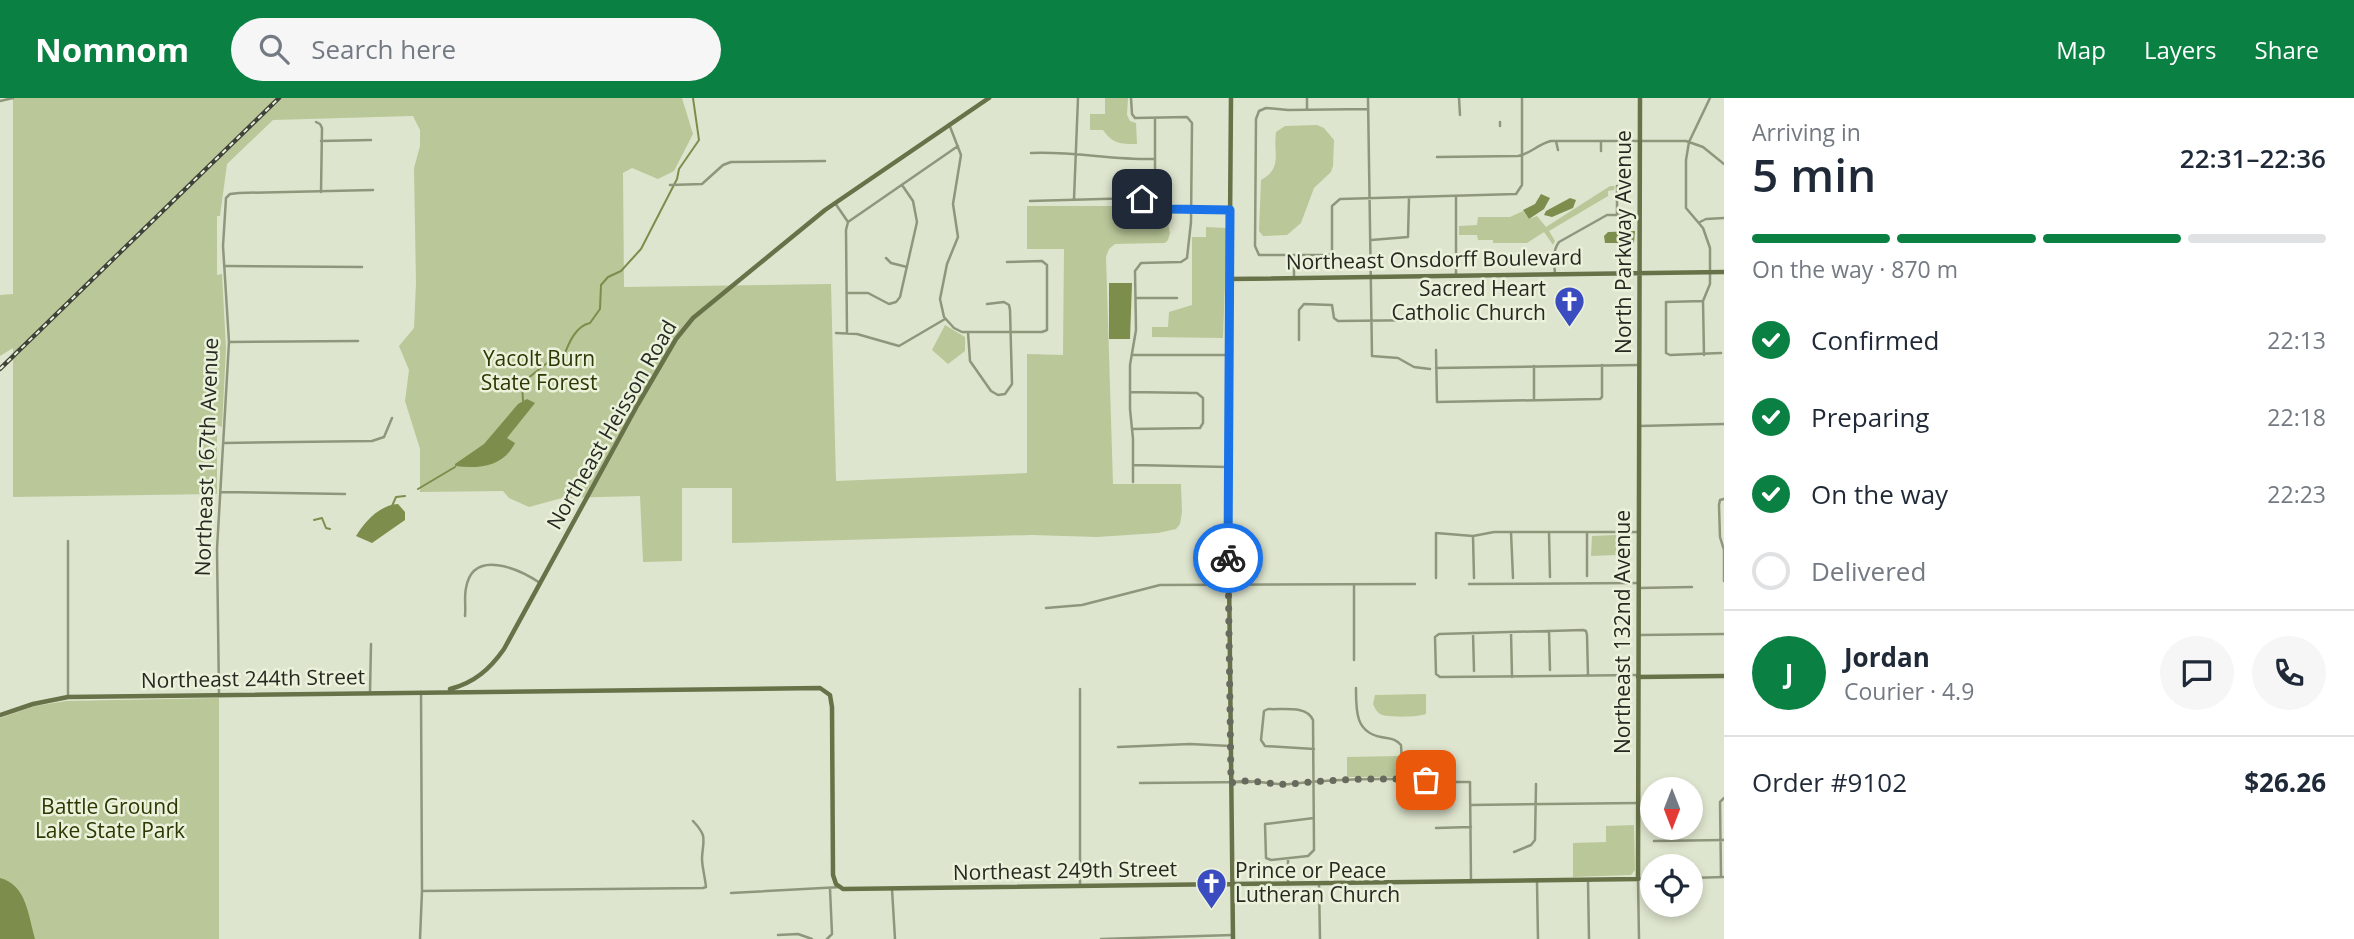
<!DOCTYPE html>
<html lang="en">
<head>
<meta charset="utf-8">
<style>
	body { margin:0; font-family:"Open Sans",sans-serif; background:#f6f6f7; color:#1f2937; height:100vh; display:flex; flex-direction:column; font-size:26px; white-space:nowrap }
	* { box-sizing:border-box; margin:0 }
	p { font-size:23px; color:#747a83 }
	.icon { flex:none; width:38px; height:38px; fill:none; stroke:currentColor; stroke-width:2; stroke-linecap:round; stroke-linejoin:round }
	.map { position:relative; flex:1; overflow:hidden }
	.sheet { display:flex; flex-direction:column; background:#fff; width:630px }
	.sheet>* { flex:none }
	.needle { width:46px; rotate:180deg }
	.tools { position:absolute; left:1640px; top:679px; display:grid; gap:14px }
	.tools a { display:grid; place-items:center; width:63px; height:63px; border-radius:50%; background:#fff; box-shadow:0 4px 10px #0003; font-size:35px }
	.pin { position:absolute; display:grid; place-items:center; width:60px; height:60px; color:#fff; margin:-30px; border-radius:14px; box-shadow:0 4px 10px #0006 }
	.courier { position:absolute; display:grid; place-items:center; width:70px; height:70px; margin:-35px; border:5px solid #1a73e8; border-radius:50%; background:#fff; color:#222; box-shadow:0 2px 9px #0007 }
	.head em { font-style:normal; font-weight:600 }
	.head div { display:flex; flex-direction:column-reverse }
	.head { display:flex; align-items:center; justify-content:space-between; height:119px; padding:0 28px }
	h1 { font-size:46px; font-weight:600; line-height:52px }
	.bar { display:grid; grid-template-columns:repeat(4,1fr); gap:10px 7px; align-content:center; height:84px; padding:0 28px }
	.bar i { height:9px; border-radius:5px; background:#e0e1e3 }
	.bar .active { background:#0b8043 }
	.bar p { grid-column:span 4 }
	.line { display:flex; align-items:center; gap:18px; padding:0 28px; border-top:2px solid #e0e1e3 }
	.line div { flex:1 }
	.round { display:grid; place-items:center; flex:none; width:74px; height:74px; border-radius:37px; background:#f6f6f7 }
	ol { padding:0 28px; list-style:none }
	li { display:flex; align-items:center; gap:21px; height:77px }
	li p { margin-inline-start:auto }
	li .icon { padding:7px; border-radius:50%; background:#0b8043; color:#fff; stroke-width:4 }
	li:last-child { color:#747a83 }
	li i { width:38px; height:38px; border:4px solid #e0e1e3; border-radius:50% }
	header { display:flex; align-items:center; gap:42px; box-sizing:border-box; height:98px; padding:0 35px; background:#0b8043; color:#fff }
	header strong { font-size:33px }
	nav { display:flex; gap:38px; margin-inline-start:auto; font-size:24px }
	.search { width:490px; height:63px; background:#f6f6f7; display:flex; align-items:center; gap:18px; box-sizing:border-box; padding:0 24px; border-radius:38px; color:#747a83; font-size:26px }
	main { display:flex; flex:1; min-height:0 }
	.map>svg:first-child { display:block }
</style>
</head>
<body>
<header>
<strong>Nomnom</strong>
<div class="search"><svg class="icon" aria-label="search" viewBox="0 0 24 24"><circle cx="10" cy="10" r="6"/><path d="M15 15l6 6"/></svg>Search here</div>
<nav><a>Map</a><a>Layers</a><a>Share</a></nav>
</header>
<main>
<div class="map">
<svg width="1724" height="841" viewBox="0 0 1724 841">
	<rect width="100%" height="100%" fill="#dee5ce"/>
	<path fill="#bac799" d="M13,0h669l11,36 -19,37 -16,8 -26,-11 -9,5 1,114 207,-3 5,197 191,-8v-119l36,1 1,-106h-37v-43h111l29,12 3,15 -2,7 -3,3 -50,1 -6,5 -3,8 7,227h68l1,28 -2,12 -4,5 -18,4 -61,4 -65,-2 -300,8v-55h-50v73l-39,1 -3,-66 -78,2 -33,9 -20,-9 -6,-7 -83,1v-43l-15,-48 4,-31 -10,-24 15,-18 2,-45 -2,-115 6,-22v-16l-7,-14 -140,4 -46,44 -7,52h-3v59l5,-1 4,74 -4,79 -5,-2v69l-204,3v-149l-13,8v-61l13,-1z
		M1105,0h23l-1,17 3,6 6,2 1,21c-17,0 -24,0 -34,-14h-13v-16h15z
		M1317,27l7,3 10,12 -1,26 -2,6 -17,16 -13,35 -14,12 -24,1 -4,-5 2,-51c22,-12 12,-26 15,-48l9,-6z
		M1610,88h5l-1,4 -6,1v5l-59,35 6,10 -2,4 -9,-13 -17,11h-34v-3h-15l-1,-5h-18v-9l18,-1 1,-8h32l13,-6 6,8 8,-3 9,11z
		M1206,129l21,1 -4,110 -71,-1v-10h16l1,-15 23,-7v-68h14z
		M945,227l20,12v14l-17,13 -16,-14z
		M1616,437v20l-25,1 1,-20z
		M1426,596v20c-7,3 -38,4 -46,0 -4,-3 -5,-6 -7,-10l2,-9z
		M219,600v241h-219v-221l35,-12 31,-5z
		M1401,658l-2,21h-52v-20z
		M1634,727l1,45 -4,5 -58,2v-34l33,-1v-16z"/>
	<path fill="#7c8d4c" d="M1541,96l9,4 -6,11 -15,10 -6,-9 12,-6z
		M1570,100l6,2 -3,8 -21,9 -8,-2 2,-4z
		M1635,133l-1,12h-29l-1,-7 4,-4z
		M1109,185h23l-2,56h-21z
		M527,301l8,4 -28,35 8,5c-12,24 -36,26 -60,23v-2l29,-20 34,-40z
		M398,406l7,8v8l-33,23 -16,-7c9,-15 24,-31 42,-32z
		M0,780c27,7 28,38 35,61h-35z"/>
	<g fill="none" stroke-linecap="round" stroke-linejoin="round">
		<path stroke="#7c8d4c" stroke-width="2" d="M523,303l-1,-18 35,-28 7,1c5,-14 12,-30 26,-33l10,-14 1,-24 7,-8 13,-6 20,-22 36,-70 2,-10 20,-29 -6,-42
			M418,391l37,-22
			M392,408l4,-9 9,-1
			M314,422l8,-2 4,10 4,1"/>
		<path stroke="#8e967b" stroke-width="2.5" d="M1131,0l1,16 3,4 52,-1 5,6 -1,99 -4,36 -6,4 -40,1 -6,8 1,59 -6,35v44l3,30v43
			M1307,0v12
			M1368,0l4,258 26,2 16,9 16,2
			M1459,0l1,17
			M0,3l13,-3
			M1368,11l-80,1 -22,-2 -7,3 -3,8 -1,127 4,9h70l3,-4v-45l8,-7 176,-5 6,-9v-87
			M316,24l4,2 2,4 -1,64
			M1500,24v4
			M949,26l12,31 -8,49 5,33 -11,27 -7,35 4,18 10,11 8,4h80l5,-2v-65l-5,-4 -35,1
			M321,43l50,-1
			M1556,43l2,9
			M1601,43v10
			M1031,55c42,-2 82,7 124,6
			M1437,59l81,-1c12,-2 20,-12 33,-15h135l17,6 21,17
			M670,87l32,-1 21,-19 8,-3 94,-1
			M1617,88v29
			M1456,98v79
			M1074,101l4,-101
			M1030,103l107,-3 32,11 61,1
			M835,105l13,19 -2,8 1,103
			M1152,105l3,-11v-74
			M848,124l110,-76
			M1700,124l6,-3 18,-1
			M1371,142l37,-3 1,-39
			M886,160l5,5 16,4
			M1294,160v21
			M226,168l136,1
			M1555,175c-1,-9 -3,-22 4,-31l48,-27h33
			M847,195h21l21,11 7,-2 4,-5 17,-75 -4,-21 -11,-16
			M1136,200h41
			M1703,203l-37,1v51l4,2 51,-2
			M968,234l2,29 21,30 7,4 7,-1 7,-10 -2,-74 -1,-5 -5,-3 -17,2
			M836,235l21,1 42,12 46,-27
			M1299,242v-30l5,-6 28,1 2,13 4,3 91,-1
			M229,244l129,-1
			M1436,252l1,52 163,-3 2,-2v-32
			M1132,257h97
			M1704,257l-1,-54 7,-17v-36l-7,-20 -17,-20v-48l3,-18 21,-44
			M1436,270l203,-3
			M1130,294l67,1 6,5v25l-3,5 -68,1
			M1534,302v-34
			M1639,328l85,-2
			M224,345l148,-2 12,-4 8,-19
			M1133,367l95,2
			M221,394l124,2
			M1724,401l-4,1 -1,5 1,32 4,13v31
			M1511,434l2,46
			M1549,434l1,45
			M1587,435v43
			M1473,438l1,42
			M1436,480v-45l37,3 21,-4h144
			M1469,486l170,-1
			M1354,487v75
			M1639,490l53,-1
			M1046,510l36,-3 78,-20 255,-1
			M465,518c1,-9 -1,-19 1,-28 7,-40 53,-19 74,-5
			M1549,533l1,39
			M1511,534l1,45
			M1473,535l1,38
			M1640,537l84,-1
			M1588,578l-1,-41 -1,-4 -3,-1 -144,4 -4,3 1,37 4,3 198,-2
			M1356,590c0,22 -1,44 25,49 9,2 14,1 20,8l2,34
			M1080,591v197
			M370,595l1,-49
			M219,597l-2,-146 12,-207 -6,-96 3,-48 4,-4 9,-1 134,-3
			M68,599v-156
			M1118,649l72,-3 40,2
			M1314,651l-49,-3 -4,-6 3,-29 4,-2c15,1 38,-4 45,11l1,128v2l-6,6 -37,4 -5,-2 -1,-34 49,-6
			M1437,684h33l1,100
			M1140,685l112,-1
			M1232,685c15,-6 39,3 58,1 45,-5 91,-6 136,-4
			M1471,707l167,-2
			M1436,730l35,-1
			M1654,743l70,-1
			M1514,754l17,-7 4,-5 1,-56
			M1288,762v24
			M1721,779l-1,-75 4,-4
			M1690,780l34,-1
			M1588,783l1,58
			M1537,784l1,57
			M1319,786l1,55
			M892,791l3,50
			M422,793l281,-3 3,-1c-1,-10 -4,-20 -4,-29 1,-19 6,-21 -9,-37
			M731,795l110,-6
			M778,837l20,-1 14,5
			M420,841l2,-48 -1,-199
			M827,841l5,-5 -2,-45
			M1101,841l132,-4
			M1639,841l-1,-60 14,-1"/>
		<path stroke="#677249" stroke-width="4.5" d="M1231,0l-3,382 5,459
			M1229,181l495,-7
			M1638,579l86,-1
			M450,591c24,-6 40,-20 54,-40l134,-245 38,-65 17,-21 132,-108 164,-112
			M0,617l33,-11 35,-7 752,-9 10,7 2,12 1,168 3,9 7,5 795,-10 2,-781"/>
		<defs>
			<path id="rail" d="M0,271l279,-271"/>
		</defs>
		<use href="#rail" stroke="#3e4238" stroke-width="4.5"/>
		<use href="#rail" stroke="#ebf2db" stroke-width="2" stroke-dasharray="5" stroke-linecap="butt"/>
	</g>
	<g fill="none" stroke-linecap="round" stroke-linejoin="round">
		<path stroke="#666b5e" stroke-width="7" stroke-dasharray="0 12.6" d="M1228,460l3,225c16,-6 40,3 59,1 45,-5 91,-6 136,-4"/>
		<path stroke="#1a73e8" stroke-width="9" d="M1142,101l27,10 61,1 -2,348"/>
	</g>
	<defs>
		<symbol id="church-pin" viewBox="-11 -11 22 30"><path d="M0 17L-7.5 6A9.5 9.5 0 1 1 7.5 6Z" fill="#3a4cbf" stroke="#ebf2db"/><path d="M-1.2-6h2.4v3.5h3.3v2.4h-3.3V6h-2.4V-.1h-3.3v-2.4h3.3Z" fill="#fff"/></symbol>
	</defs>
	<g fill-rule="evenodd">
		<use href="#church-pin" x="1552" y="186" width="35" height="47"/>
		<use href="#church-pin" x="1194" y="768" width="35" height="47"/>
	</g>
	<g text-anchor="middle" stroke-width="5" stroke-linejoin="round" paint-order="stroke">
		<g font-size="21" fill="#262921" stroke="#ebf2db">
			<text transform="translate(1624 144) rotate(-90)" y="7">North Parkway Avenue</text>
			<text transform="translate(1434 162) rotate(-1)" y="7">Northeast Onsdorff Boulevard</text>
			<text transform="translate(612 327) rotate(-60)" y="7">Northeast Heisson Road</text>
			<text transform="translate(207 359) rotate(-88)" y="7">Northeast 167th Avenue</text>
			<text transform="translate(1623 534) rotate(-90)" y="7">Northeast 132nd Avenue</text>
			<text transform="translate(253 581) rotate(-1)" y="7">Northeast 244th Street</text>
			<text transform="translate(1065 773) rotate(-1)" y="7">Northeast 249th Street</text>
		</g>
		<g font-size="21" fill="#262921" stroke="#ebf2db" text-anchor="end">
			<text x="1546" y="198">Sacred Heart<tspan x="1546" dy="24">Catholic Church</tspan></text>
			<text x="1235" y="780" text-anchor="start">Prince or Peace<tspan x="1235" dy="24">Lutheran Church</tspan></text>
		</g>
		<g font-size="21" fill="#2c3702" stroke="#ebf2db">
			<text x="539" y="268">Yacolt Burn<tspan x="539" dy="24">State Forest</tspan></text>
			<text x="110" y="716">Battle Ground<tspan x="110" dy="24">Lake State Park</tspan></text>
		</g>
	</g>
</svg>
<div class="tools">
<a><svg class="needle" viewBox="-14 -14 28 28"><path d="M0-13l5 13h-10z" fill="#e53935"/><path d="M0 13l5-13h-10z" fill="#747a83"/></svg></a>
<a><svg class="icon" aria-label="locate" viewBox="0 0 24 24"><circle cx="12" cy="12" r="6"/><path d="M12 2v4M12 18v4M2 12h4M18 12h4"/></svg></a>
</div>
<div class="pin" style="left:1426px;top:682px;background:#ea580c"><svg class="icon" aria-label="bag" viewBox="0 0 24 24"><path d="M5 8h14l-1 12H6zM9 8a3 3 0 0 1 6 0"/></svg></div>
<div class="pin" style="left:1142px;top:101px;background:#1f2937"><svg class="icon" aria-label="home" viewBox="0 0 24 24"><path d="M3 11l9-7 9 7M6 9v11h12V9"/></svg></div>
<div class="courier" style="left:1228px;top:460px"><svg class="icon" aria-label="bike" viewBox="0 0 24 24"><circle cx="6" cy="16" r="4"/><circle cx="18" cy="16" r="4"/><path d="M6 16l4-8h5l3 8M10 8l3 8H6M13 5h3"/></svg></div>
</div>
<section class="sheet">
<div class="head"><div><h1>5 min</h1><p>Arriving in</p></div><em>22:31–22:36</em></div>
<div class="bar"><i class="active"></i><i class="active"></i><i class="active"></i><i></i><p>On the way · 870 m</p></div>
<ol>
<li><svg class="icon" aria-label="check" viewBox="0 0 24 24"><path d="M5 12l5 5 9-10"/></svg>Confirmed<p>22:13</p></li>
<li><svg class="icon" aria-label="check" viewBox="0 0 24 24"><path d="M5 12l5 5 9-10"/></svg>Preparing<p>22:18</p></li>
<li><svg class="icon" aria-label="check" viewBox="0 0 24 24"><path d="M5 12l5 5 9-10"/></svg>On the way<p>22:23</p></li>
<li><i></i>Delivered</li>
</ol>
<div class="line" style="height:126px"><b class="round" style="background:#0b8043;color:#fff">J</b><div><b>Jordan</b><p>Courier · 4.9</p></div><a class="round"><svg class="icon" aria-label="chat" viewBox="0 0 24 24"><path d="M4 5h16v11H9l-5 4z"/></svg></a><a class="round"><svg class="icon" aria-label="phone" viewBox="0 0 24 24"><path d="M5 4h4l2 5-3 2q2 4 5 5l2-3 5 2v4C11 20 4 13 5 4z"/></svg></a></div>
<div class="line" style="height:91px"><div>Order #9102</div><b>$26.26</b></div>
</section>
</main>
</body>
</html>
